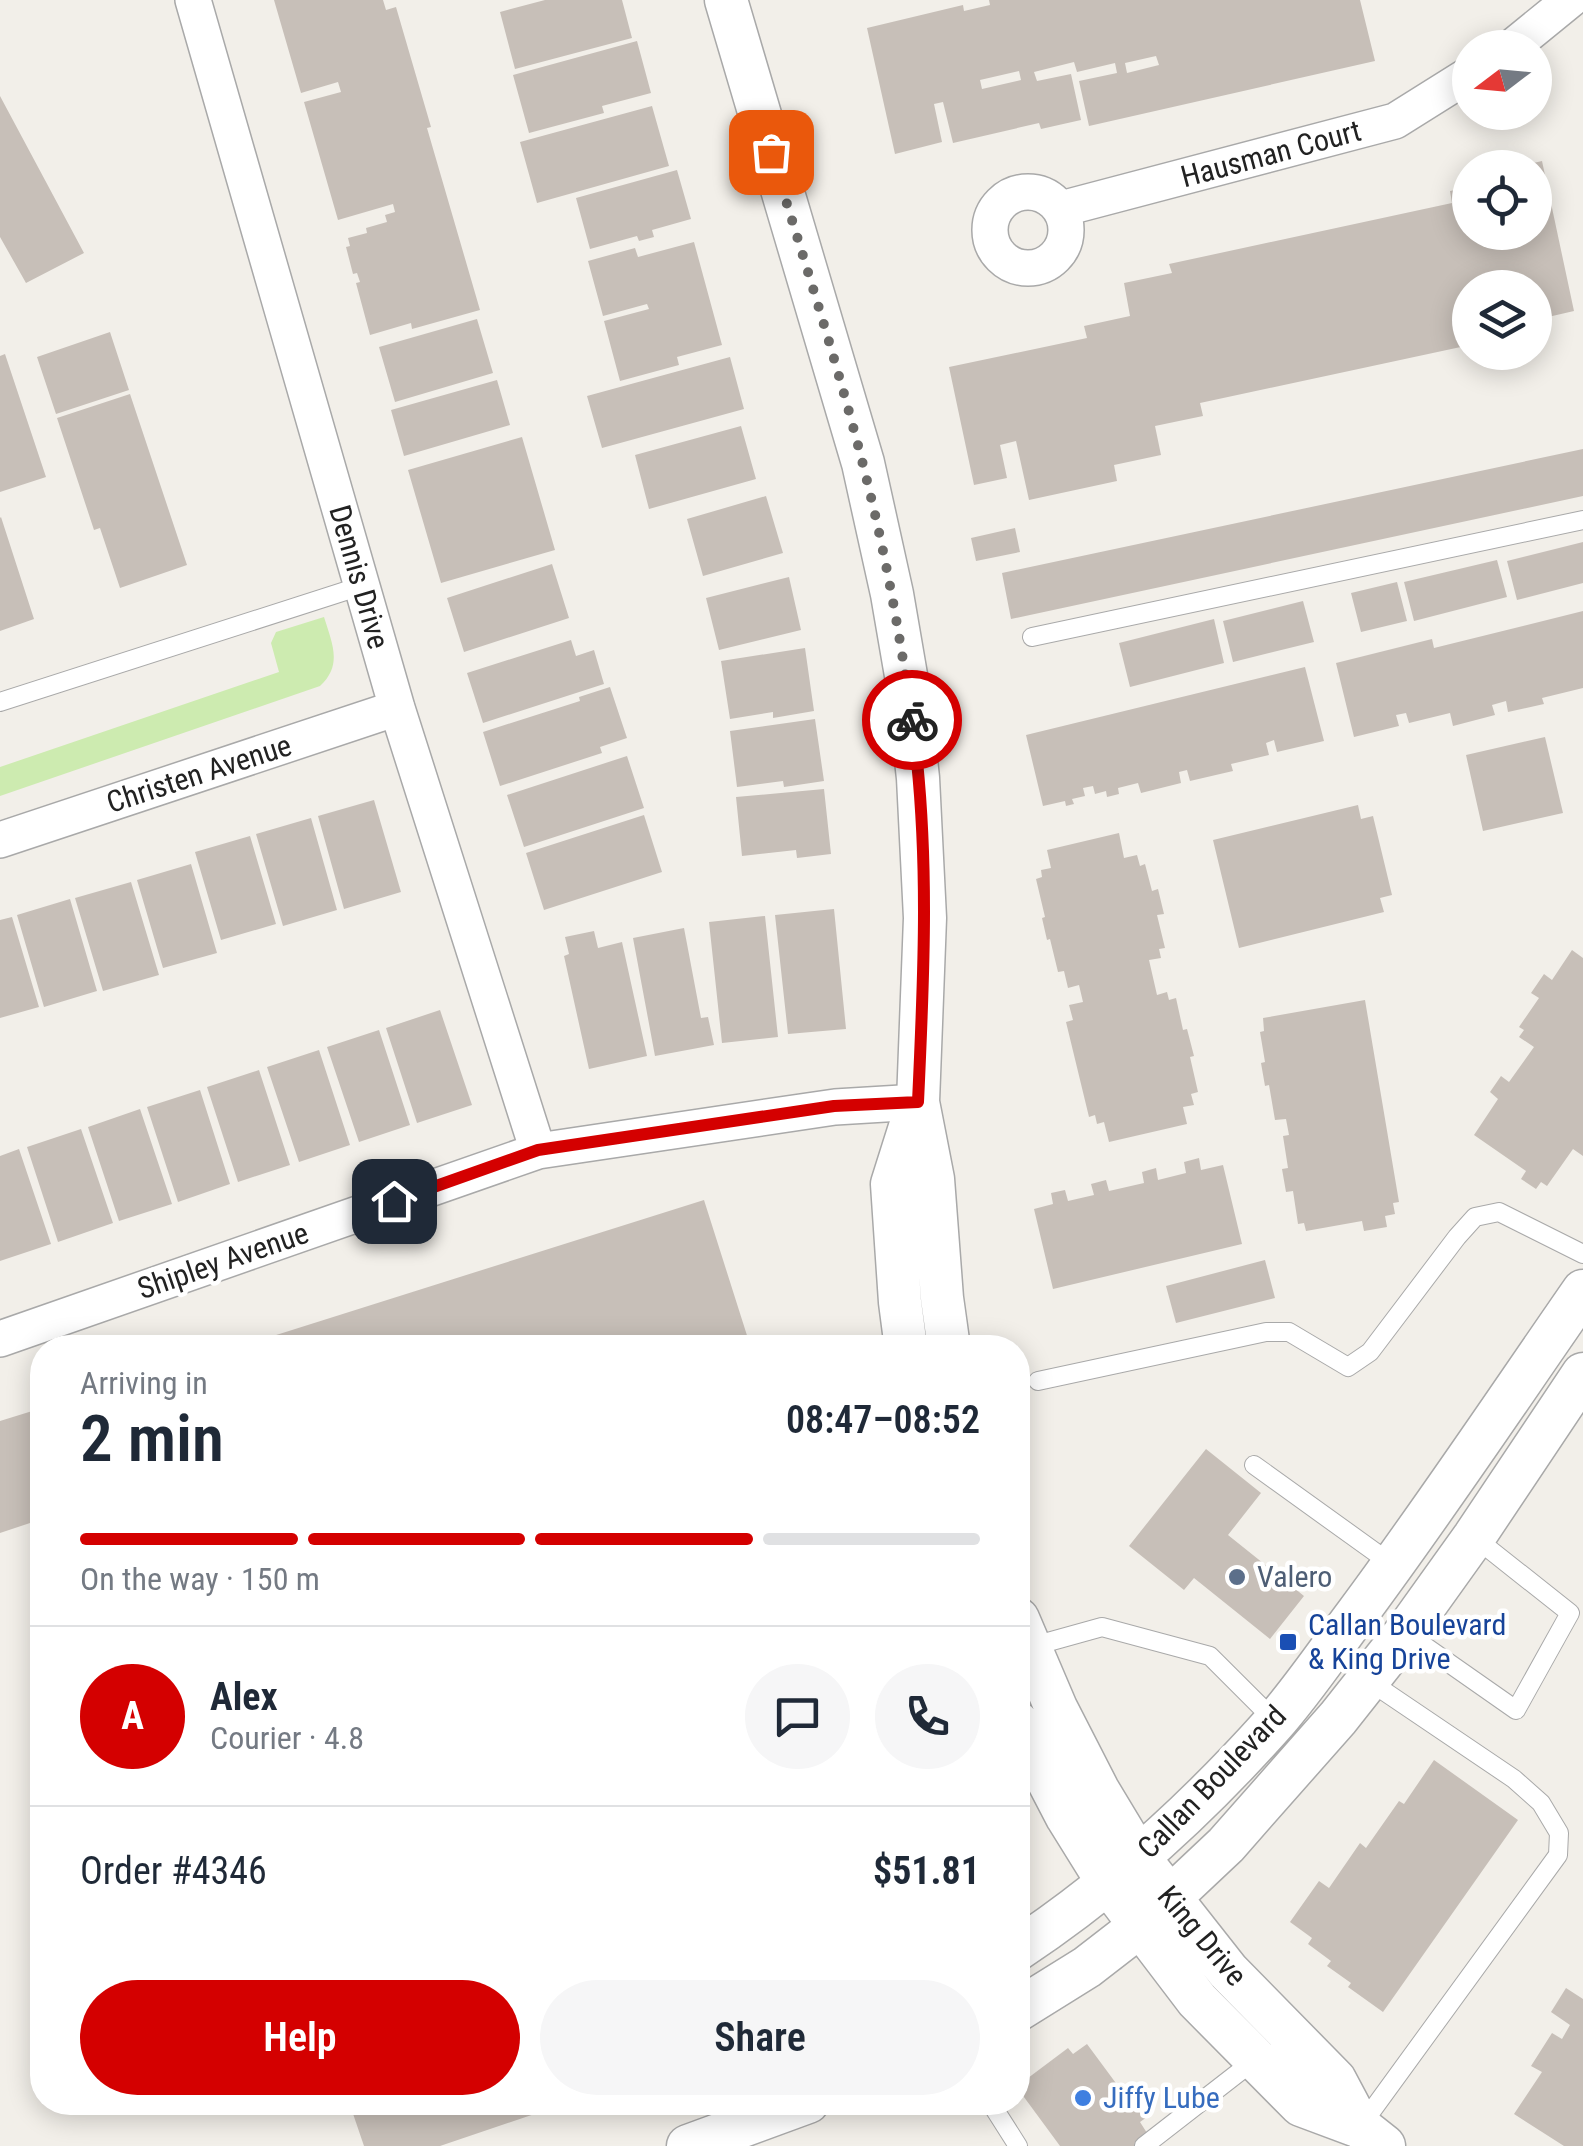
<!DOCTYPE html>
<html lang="en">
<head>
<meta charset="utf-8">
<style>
	body { margin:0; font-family:"Roboto Condensed",sans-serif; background:#f6f6f7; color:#1f2937; height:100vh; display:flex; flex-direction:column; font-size:38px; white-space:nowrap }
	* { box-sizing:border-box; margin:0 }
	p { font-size:32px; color:#747a83 }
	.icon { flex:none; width:55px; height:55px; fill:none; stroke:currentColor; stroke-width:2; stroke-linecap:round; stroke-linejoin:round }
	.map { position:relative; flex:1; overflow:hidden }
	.panel { position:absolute; left:30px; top:1335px; width:1000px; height:780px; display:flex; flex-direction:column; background:#fff; border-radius:40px; box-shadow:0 5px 25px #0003 }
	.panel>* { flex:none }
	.needle { width:65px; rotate:254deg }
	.buttons { position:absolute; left:1452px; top:30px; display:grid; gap:20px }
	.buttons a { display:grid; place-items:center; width:100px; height:100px; border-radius:50%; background:#fff; box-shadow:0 5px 25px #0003; font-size:50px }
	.pin { position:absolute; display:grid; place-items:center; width:85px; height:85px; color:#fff; margin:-42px; border-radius:20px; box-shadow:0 5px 15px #0006 }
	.courier { position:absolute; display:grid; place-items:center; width:100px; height:100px; margin:-50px; border:8px solid #d40000; border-radius:50%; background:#fff; color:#222; box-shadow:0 2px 12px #0007 }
	.overview em { font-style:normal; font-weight:600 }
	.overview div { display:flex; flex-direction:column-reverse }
	.overview { display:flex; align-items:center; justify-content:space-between; height:170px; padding:0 50px }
	h1 { font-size:65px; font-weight:600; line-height:75px }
	.bar { display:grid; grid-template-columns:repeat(4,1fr); gap:15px 10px; align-content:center; height:120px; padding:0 50px }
	.bar i { height:12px; border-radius:8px; background:#e0e1e3 }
	.bar .current { background:#d40000 }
	.bar p { grid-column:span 4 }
	.line { display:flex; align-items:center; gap:25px; padding:0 50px; border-top:2px solid #e0e1e3 }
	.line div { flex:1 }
	.round { display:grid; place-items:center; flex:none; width:105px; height:105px; border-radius:52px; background:#f6f6f7 }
	.button { display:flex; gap:20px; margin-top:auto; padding:20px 50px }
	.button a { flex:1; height:115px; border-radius:60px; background:#d40000; color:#fff; font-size:40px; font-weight:600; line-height:115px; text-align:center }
	.button a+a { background:#f6f6f7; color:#1f2937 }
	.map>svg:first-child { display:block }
</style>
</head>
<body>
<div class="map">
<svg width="1583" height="2146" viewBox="0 0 1583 2146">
	<rect width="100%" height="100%" fill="#f2efe9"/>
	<path fill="#cdebb0" d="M324,617c8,26 19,48 -4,69l-320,110v-29l279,-95 -8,-29 5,-11z"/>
	<path fill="#c7bfb8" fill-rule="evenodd" d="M274,0h109l3,10 10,-3 35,120 -4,1 53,182 -68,19 -1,-6 -41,12 -14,-52 4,-1 -3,-9 -4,1 -7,-27 4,-1 -2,-8 19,-5 -1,-5 21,-6 -2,-7 10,-3 -2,-8 -55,16 -34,-118 37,-10 -3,-10 -37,11z
		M545,0h77l10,38 -117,31 -15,-57z
		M989,0h371l15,61 -286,65 -10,-45 38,-8 -2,-10 -38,9 -3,-10 -40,10 3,9 34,-7 10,46 -40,9 -2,-6 -86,20 -10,-41 -9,2 8,38 -47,12 -28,-126 96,-23 1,6 26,-6zM1156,56l3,9 -32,8 -2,-10zM1019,71l2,9 -39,9 -2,-9z
		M637,41l14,52 -49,13 2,7 -75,20 -16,-58z
		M0,96l84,157 -58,30 -26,-46z
		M652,106l17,60 -132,37 -17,-61z
		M1542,161l32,150 -39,9v-32h-65v57l-270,58 3,13 -48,10 6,29 -47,10 3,16 -88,19 -13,-59 -16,4 7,33 -33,7 -25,-118 138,-29 -3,-12 46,-10 -6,-33 48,-10 -3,-9 283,-61 -2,-12 20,-4v45h65v-64l-14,-2z
		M677,170l14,49 -39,11 2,7 -15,4 -2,-5 -47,13 -14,-51z
		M694,242l28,103 -45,12 2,8 -59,16 -16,-60 45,-12 -2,-5 -44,12 -15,-55 47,-13 3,9z
		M477,319l16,54 -98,29 -16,-55z
		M110,332l19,58 -73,24 -19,-57z
		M5,354l41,123 -46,15v-136z
		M730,357l14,52 -142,39 -15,-52z
		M497,380l13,45 -106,31 -13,-46z
		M130,394l57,171 -67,23 -20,-60 -6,2 -37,-112z
		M741,426l15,53 -107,30 -14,-54z
		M522,437l33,113 -114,33 -33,-113z
		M1583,449v47l-572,123 -9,-46z
		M766,496l17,57 -80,23 -16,-57z
		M1,517l33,102 -34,12v-113z
		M1015,528l5,24 -44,9 -5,-23z
		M1583,542v41l-66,17 -10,-39z
		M1497,560l10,37 -93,24 -10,-39z
		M552,564l17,54 -105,34 -17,-54z
		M789,577l12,53 -82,20 -13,-52z
		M1397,582l10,39 -46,11 -10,-39z
		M1303,601l11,41 -81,20 -10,-41z
		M1583,611v77l-41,10 2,6 -36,8 -2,-11 -14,4 3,10 -42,11 -3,-13 -41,10 -3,-10 -10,2 3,11 -45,11 -18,-74 96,-24 2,9z
		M1214,619l10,44 -94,24 -11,-44z
		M571,640l5,16 18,-6 10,34 -121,39 -16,-50z
		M805,648l9,63 -41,7v-6l-43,7 -9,-58z
		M1305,667l19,74 -47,11 -3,-12 -8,3 3,12 -38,9 2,7 -43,10 -3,-11 -8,2 2,11 -40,10 -3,-10 -20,5 1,6 -12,3 -1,-6 -11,3 -2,-8 -10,2 2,8 -13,3 2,5 -8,2 -1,-5 -22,5 -17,-71z
		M610,687l17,51 -27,9 2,6 -102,33 -17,-54 97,-31 -1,-4z
		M815,719l9,62 -40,6 -1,-6 -46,6 -7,-56z
		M1545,737l18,76 -80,18 -17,-76z
		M627,756l17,52 -120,39 -17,-52z
		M824,789l7,65 -34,4 -1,-8 -54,6 -6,-59z
		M374,800l27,92 -57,17 -26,-93z
		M1358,805l3,14 12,-3 19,79 -12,3 4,14 -145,36 -26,-108z
		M644,815l18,57 -118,38 -18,-57z
		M311,818l26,92 -54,16 -27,-92z
		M1119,833l5,25 13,-3 3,11 5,-2 7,27 6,-2 6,25 -7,1 8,33 -6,1 2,9 -12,2 8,35 10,-3 2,8 7,-2 7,32 4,-1 7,27 -4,1 8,35 -7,2 3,11 -11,2 4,17 -78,18 -5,-20 -7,2 -2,-9 -6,2 -23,-95 7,-2 -4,-15 14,-3 -4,-17 -11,3 -4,-17 -6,1 -8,-33 -3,1 -5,-22 3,-1 -9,-38 6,-2 -1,-7 10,-2 -4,-18z
		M250,836l26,88 -55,16 -26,-88z
		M191,864l26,89 -54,15 -26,-88z
		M131,882l28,93 -56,16 -28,-93z
		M70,899l27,92 -53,16 -27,-92z
		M834,909l12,120 -58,5 -13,-119z
		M765,916l13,121 -56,6 -13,-121z
		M12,917l27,90 -39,11v-98z
		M684,928l17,90 7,-1 6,28 -59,11 -22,-118z
		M594,931l4,17 24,-6 25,114 -58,13 -25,-113 5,-2 -4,-17z
		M1572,950l11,8v198l-10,-7 -26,37 -6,-4 -5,7 -15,-10 5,-8 -52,-36 24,-36 -8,-7 11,-16 8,6 25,-35 -15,-10 5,-7 -5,-3 20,-29 -8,-5 13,-19 8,6z
		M1365,1000l34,202 -6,1 2,11 -10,2 2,11 -23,4 -2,-10 -56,10 -2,-8 -6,1 -5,-33 -7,1 -4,-23 6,-1 -5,-32 6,-1 -3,-16 -11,1 -6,-35 -4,1 -4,-23 4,-1 -5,-30 4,-1 -1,-13z
		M440,1010l32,95 -55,18 -31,-95z
		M379,1030l31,95 -51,17 -32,-95z
		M319,1050l31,95 -51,17 -32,-95z
		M259,1070l31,95 -52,17 -31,-95z
		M200,1090l30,94 -52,18 -31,-95z
		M140,1109l32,95 -53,17 -31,-94z
		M81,1129l32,94 -55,19 -31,-95z
		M19,1149l32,95 -51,17v-105z
		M1199,1158l2,12 22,-5 19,79 -189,45 -19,-80 19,-5 -2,-11 14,-3 3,11 26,-6 -3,-11 15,-4 3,11 35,-8 -2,-11 14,-4 2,12 28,-7 -2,-11z
		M704,1200l47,148h-513v-1z
		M1265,1260l10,38 -99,25 -10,-37z
		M42,1408v111l-42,14v-112z
		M1206,1449l55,44 -33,42 76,61 -34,43 -76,-61 -10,12 -55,-44z
		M1434,1760l84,60 -135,192 -35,-25 3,-4 -24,-17 4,-5 -23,-17 4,-6 -22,-16 29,-41 10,7 31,-45 6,5 33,-47 5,3z
		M1566,1988l17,11v147h-19l-50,-32 28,-42 -11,-6 21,-33 10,6 8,-14 -19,-13z
		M1087,2044l34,46 4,-3 22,30 -7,5 7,11 -11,13h-76l-39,-53 7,-6 -4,-6 44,-33 5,6z
		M349,2102h217l1,1 -127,43h-76z"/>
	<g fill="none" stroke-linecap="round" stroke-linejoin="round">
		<defs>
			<path id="service" d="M1032,637l551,-117
				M0,702l361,-116
				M1038,1381l228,-49h23l59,35 22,-15 87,-115 18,-20 24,-5 84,42
				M1254,1465l139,100
				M1406,1633l110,77 54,-97 -96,-76
				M1030,1647l72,-20 108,29 65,65
				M990,2102l28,44
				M1360,2127l198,-272 1,-22 -18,-30 -27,-24 -145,-98
				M1144,2146l112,-87"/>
			<path id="minor" d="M193,0l204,708 141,443
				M1511,48l59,-48
				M990 230a38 38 0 1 1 76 0a38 38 0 1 1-76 0Z
				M1061,209l334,-88 75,-47
				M0,840l397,-132
				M0,1339l538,-188 297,-44 83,-5"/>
			<path id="tertiary" d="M726,0l137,463 29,131 16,93 10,91 7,140 -7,184 15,77 9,119 7,50
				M906,1348l-6,-46 -8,-118 24,-76
				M1018,1619l38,89 42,82 41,68 89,113 107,109 25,47
				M1018,1723l49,94 41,66 89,117 104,105 59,22 24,19
				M1018,1949c95,-63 179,-140 255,-225 30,-34 56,-73 83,-109 79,-106 152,-216 227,-324
				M1018,2010l69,-43 53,-41 86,-81 112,-127 68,-86 68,-95 109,-163
				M688,2146l120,-44"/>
		</defs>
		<use href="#service" stroke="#a9a9a9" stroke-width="20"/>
		<use href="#minor" stroke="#a9a9a9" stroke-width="38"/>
		<use href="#tertiary" stroke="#a9a9a9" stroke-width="45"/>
		<use href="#service" stroke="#fff" stroke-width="18"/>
		<use href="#minor" stroke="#fff" stroke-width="35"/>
		<use href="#tertiary" stroke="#fff" stroke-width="42"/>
	</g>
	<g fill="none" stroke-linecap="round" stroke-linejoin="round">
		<path stroke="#6b6a68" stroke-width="10" stroke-dasharray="0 18" d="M771,152c36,118 75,237 103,358 16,69 28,139 38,210"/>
		<path stroke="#d40000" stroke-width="12" d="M394,1201l144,-51 296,-44 84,-4c6,-127 12,-255 -6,-382"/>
	</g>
	<circle fill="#5c6f8a" stroke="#fff" stroke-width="4" cx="1237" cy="1577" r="10"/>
	<rect fill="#1a4fb4" stroke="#fff" stroke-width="4" x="1278" y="1632" width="20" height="20" rx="5"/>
	<circle fill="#3f7fe0" stroke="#fff" stroke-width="4" cx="1083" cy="2098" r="10"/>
	<g text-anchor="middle" stroke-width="9" stroke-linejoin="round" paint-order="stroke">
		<g font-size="30" fill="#222" stroke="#fff">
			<text transform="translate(1271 154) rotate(-15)" y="10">Hausman Court</text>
			<text transform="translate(359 577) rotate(74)" y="10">Dennis Drive</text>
			<text transform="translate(199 774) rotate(-18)" y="10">Christen Avenue</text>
			<text transform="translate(223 1261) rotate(-19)" y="10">Shipley Avenue</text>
			<text transform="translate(1212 1782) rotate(-46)" y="10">Callan Boulevard</text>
			<text transform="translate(1202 1936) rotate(50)" y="10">King Drive</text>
		</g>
		<g font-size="30" fill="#4e5e75" stroke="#fff" text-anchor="start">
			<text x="1257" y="1587">Valero</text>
		</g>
		<g font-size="30" fill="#164399" stroke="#fff" text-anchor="start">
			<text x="1308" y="1635">Callan Boulevard<tspan x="1308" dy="34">&amp; King Drive</tspan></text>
		</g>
		<g font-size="30" fill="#366cbe" stroke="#fff" text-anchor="start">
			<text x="1103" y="2108">Jiffy Lube</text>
		</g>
	</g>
</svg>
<div class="buttons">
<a><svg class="needle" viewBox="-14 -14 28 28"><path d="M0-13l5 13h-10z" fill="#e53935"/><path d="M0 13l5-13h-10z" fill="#747a83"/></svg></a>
<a><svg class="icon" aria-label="locate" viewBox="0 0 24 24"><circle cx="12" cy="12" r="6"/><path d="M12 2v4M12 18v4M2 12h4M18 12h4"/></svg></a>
<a><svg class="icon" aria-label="layers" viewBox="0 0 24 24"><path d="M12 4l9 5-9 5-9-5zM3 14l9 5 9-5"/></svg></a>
</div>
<div class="pin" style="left:771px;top:152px;background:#ea580c"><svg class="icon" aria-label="bag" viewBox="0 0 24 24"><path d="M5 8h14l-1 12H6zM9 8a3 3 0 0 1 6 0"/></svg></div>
<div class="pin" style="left:394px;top:1201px;background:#1f2937"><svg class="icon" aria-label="home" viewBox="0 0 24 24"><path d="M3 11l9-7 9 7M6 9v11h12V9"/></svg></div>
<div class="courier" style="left:912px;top:720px"><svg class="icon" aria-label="bike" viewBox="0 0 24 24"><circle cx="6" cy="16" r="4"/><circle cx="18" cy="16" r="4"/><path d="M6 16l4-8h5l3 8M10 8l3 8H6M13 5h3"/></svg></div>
<section class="panel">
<div class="overview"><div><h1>2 min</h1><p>Arriving in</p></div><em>08:47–08:52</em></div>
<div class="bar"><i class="current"></i><i class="current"></i><i class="current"></i><i></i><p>On the way · 150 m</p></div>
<div class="line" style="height:180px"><b class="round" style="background:#d40000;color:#fff">A</b><div><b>Alex</b><p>Courier · 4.8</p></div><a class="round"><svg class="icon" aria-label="chat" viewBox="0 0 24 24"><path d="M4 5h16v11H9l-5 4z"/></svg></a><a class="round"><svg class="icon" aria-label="phone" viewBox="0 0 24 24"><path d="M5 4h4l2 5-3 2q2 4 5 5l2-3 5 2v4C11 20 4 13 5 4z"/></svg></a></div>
<div class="line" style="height:130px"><div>Order #4346</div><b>$51.81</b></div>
<div class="button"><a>Help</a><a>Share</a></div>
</section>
</div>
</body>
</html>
